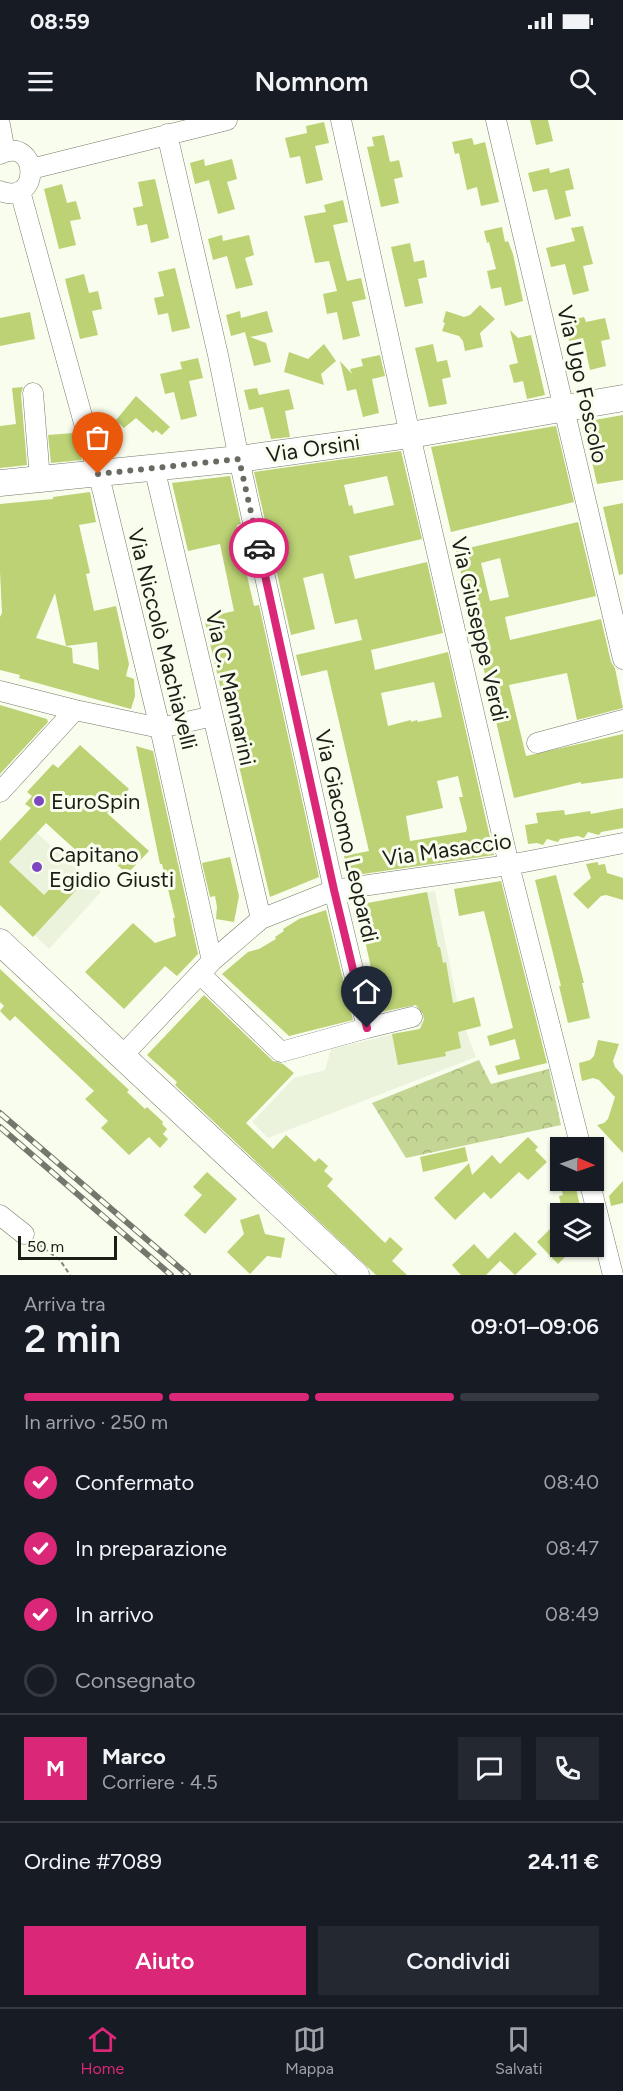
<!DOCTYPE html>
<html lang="it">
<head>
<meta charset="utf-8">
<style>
	body { margin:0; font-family:Figtree,sans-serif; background:#242831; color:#f1f3f6; height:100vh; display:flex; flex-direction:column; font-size:22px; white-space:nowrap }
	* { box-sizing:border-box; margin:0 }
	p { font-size:20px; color:#9ea1a6 }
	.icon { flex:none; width:33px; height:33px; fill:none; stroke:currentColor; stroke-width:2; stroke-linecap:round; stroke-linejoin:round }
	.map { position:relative; height:1155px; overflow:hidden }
	.sheet { display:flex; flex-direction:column; background:#171b24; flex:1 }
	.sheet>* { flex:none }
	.needle { width:39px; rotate:92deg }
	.buttons { position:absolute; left:550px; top:1017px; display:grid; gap:12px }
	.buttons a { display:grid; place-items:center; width:54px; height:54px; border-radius:0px; background:#171b24; box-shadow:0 2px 4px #0004; font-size:30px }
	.scale { position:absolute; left:18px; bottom:15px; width:99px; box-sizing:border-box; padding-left:6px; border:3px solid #1b1d17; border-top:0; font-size:16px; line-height:21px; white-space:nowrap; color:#1b1d17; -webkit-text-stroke:4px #f8fdee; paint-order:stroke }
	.pin { position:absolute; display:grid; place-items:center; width:51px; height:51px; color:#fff; margin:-62px -26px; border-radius:50% 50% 50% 0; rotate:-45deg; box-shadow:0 0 6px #0007 }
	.pin .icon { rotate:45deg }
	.courier { position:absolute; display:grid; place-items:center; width:60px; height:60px; margin:-30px; border:4px solid #db2777; border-radius:50%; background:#fff; color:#222; box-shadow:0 2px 8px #0007 }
	.summary em { font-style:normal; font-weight:600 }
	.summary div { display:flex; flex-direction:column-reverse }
	.summary { display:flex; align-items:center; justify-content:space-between; height:102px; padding:0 24px }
	h1 { font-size:39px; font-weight:600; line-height:45px }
	.bar { display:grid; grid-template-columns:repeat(4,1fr); gap:9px 6px; align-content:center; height:72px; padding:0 24px }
	.bar i { height:8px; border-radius:4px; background:#363941 }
	.bar .active { background:#db2777 }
	.bar p { grid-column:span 4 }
	.line { display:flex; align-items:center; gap:15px; padding:0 24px; border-top:2px solid #363941 }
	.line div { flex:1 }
	.round { display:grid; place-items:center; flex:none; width:63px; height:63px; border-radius:0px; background:#242831 }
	ol { padding:0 24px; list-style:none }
	li { display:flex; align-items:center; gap:18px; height:66px }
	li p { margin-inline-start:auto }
	li .icon { padding:6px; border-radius:50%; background:#db2777; color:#fff; stroke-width:4 }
	li:last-child { color:#9ea1a6 }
	li i { width:33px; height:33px; border:3px solid #363941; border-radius:50% }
	.button { display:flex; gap:12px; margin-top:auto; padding:12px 24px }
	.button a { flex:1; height:69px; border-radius:0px; background:#db2777; color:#fff; font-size:24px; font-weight:600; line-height:69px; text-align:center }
	.button a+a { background:#242831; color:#f1f3f6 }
	.status { display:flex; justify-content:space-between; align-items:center; height:42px; padding:0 30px; background:#171b24; direction:ltr }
	.status svg { height:16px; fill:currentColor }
	header { display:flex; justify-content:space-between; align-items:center; height:78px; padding:0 24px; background:#171b24; font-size:27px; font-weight:600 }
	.menu { display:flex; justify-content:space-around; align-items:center; height:84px; border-top:2px solid #363941; background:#171b24; font-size:16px; color:#9ea1a6 }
	.menu a { display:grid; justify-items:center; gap:3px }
	.menu .active { color:#db2777 }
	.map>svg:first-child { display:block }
</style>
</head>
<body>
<div class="status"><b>08:59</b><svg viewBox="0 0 49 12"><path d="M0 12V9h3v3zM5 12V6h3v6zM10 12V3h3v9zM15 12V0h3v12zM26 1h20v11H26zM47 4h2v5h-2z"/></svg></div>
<header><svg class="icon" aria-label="menu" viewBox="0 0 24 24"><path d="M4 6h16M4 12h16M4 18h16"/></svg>Nomnom<svg class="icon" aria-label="search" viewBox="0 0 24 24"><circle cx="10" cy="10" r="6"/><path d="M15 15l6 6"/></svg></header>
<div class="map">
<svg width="623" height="1155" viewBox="0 0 623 1155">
	<defs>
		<pattern id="forest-crowns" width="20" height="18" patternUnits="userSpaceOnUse" patternTransform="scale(1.5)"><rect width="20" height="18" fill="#c4d693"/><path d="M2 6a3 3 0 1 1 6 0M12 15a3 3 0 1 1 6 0" fill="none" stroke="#a8b77e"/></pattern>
	</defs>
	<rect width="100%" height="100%" fill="#f8fdee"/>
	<path fill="#ecf3dc" d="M21,698l80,74 -52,57 -14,-14 -2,2 -33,-32v-64z
		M435,771l25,124 16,42 -208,81 -16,-16 42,-44 31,-8 6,-21 89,-21 -8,-44 -21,-85z"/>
	<path fill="url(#forest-crowns)" d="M479,940l12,24 58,-15 12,56 -155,33 -34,-55z"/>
	<path fill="#bcd275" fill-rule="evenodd" d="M530,0h18l5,21 -17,4z
		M324,2l5,21 -14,3 8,34 -17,4 -6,-28 -10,2 -5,-20 22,-5 -1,-7z
		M384,15l6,27 9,-2 4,17 -9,2 5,24 -18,4 -14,-60 7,-1 -2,-9z
		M472,18l2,7 11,-3 14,60 -18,4 -4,-19 -10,3 -8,-37 -4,1 -3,-12z
		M204,39l1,7 27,-7 5,20 -10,3 8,27 -17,5 -9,-34 -14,4 -5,-21z
		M549,48l1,5 19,-5 5,21 -9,2 6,25 -16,4 -8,-31 -14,3 -5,-19z
		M155,59l14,59 -18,5 -4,-19 -10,2 -4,-18 10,-2 -5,-24z
		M62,64l5,19 9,-2 5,18 -11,2 6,24 -17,4 -15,-60z
		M343,80l5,22 -15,3 8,33 6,23 14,-3 5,21 -14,3 8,34 -17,4 -6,-28 -10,2 -4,-20 14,-3 -8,-30 -14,2 -11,-47 22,-4 -2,-7z
		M583,106l10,38 -10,2 6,25 -16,4 -8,-31 -14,3 -5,-19 29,-7 -4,-13z
		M502,107l3,15 3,-1 5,13 10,47 -18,5 -4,-19 -10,2 -4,-18 9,-2 -7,-27 -2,1 -3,-12z
		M222,115l1,6 26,-6 5,20 -9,3 8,27 -17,4 -9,-33 -14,4 -5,-21z
		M410,123l4,19 10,-2 3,17 -9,2 5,24 -18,4 -14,-60z
		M175,148l15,60 -18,4 -4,-19 -10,2 -4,-17 10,-2 -6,-24z
		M84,154l5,19 9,-2 4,18 -10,2 6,24 -18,4 -15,-60z
		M480,185l15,14 -15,14 3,14 -18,4 -2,-10 -4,-5 -17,-5 3,-8 -2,-1 3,-11 18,6 6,-2z
		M240,191l1,7 26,-7 6,21 -23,5 16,6 5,19 -17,4 -9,-34 -14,4 -5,-21z
		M30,192l5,27 -35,7v-28z
		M584,197l2,5 19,-4 5,21 -9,2 5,25 -16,4 -7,-32 -14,3 -4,-19z
		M510,210l8,8 13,-3 14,60 -18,4 -4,-18 -9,2 -5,-18 9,-2z
		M324,224l12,17 -15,13 3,11 -40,-13 5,-20 19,7z
		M433,224l4,18 10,-2 4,17 -9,2 5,25 -18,3 -14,-59z
		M380,235l5,21 -13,3 7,34 -16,4 -7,-28 -9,2 -7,-30 12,13 -2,-5 13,-3 -2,-7z
		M198,238l5,20 -14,3 8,35 -16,4 -7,-28 -9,2 -5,-20 22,-5 -2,-7z
		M23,267l-2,7 6,71 -27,3v-42l16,-2 -4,-36z
		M257,268l2,7 30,-6 5,20 -9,2 5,26 -19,2 -8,-32 -14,3 -5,-20z
		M136,276l34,31 -8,8 -6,-5 -3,3 -17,-15 -12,10 -8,-8z
		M623,295v65l-26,4 -14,-62z
		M556,306l18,76 -123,30 -20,-85z
		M74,313l8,27 -31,3 -3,-28z
		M401,331l21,88 -73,17 6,23 72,-17 16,71 -72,17 4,20 73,-18 46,203 -145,21 -5,-20 25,-5 -42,-181 -26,6 -5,-21 66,-15 -5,-21 -22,5 -12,-51 -20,5 12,51 -24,6 -37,-163zM387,356l7,29 -40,9 -2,-9 -3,1 -5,-21zM434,562l8,35 -24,5 -1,-2 -6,2v-2l-23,6 -7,-33zM458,656l5,21h-4l8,31 -1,4 -56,9 -4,-25 37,-8 -6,-27z
		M230,356l11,48 -4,1 9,46 8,35 5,-1 60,272 -49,20 -66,-279 30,-7 -14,-67 -32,7 -16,-68z
		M90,372l6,30 -17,3 11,48 -4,1 8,37 22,-5 13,58 -3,12 8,3 1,17 -4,13 -112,-31 1,-3 -20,-5v-53l2,-4 -2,-41v-68l53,-5v-2zM55,473l11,53 31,-4 2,28 -26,-7 -1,-15 -36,-10z
		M623,383v71l-4,1 -16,-68z
		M578,402l18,74 -91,21 5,23 91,-21 10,43 4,6 8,40 -46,12 -10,-47 -58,12 17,71 97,-22v44l-42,6v-2l-67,16 -58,-247zM500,438l9,39 -19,4 -9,-38z
		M0,585l47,14 1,3 -48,52z
		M80,625l49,44 -22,24 42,38 -22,23 -35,-32 -12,12 -34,-31 -37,39 35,33 20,-21 15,13 -46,50 -33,-32v-64l31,-33 -6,-4 7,-8 -5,-4 26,-28 5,4z
		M136,626l17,5 45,203 -21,22 -12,-10 -41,43 -39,-37 48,-49 22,20 21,-7 -3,-18h2l-13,-54h-2z
		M623,688v20l-22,4 -2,3 -11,-3 -4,6 -6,-2 -18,3 -2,3 -11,-3 -4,6 -6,-2 -9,1 -3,-19 13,-2 -2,-10 28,-3 1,5 25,-4 1,3z
		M230,737l9,39 -5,26 -18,-3 1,-12 -2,-11 -5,1 -8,-34z
		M598,742v3l7,-1 2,9 16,5v22l-17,-5 -5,1 -13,13 -15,-15 18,-16 -5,-14z
		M556,755l28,108h-2l8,35 -22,5 -9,-37h2l-26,-106z
		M501,761l46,182 -49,12 -3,-9 25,-7 -5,-20 -25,7 -3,-10 26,-8 -29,-117 -25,5 -5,-27z
		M427,772l11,55h2l3,16 3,-1 7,41 21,-6 7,29 -23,6 3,16 -16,4 1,4 -48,9 -6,-31 28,-5 4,-9 -1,-6 -7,-9 -35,7 -24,-107z
		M326,790l27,110 -64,16 -67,-62 26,-22 11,-3 17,-10 -1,-2 9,-6 -1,-2 16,-10z
		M0,849l129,121 -2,2 18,17 2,-2 16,15 -1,2 5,5 -4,5 5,5 -8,9 -11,-11 -20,18 -28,-27 7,-7 -23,-22 9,-8 -79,-75 -5,5 -10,-10 4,-5 -4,-4z
		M204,875l69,66 10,3 11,9 -48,50 27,26 13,-14 29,27 4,-4 9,8 -4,5 9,8 -6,7 58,57 5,-6 13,12 -11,12 15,14h-31l-201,-190 2,-3 -30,-27z
		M598,920l21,4 -6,17 2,6 8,9v77l-26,-28 7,-2 4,-4 7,-22 -16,-17 -6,-2 -11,3 -2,-10 -1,-8 11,-3 4,-4z
		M528,1017l10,10 -3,3 12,12 -19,18 -9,-8 -28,27 -7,-7 -29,28 -21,-22 35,-35 3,12 20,-20 8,9z
		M465,1027l3,14 -45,11 -3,-15z
		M207,1052l30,27 -32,35 -21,-19 18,-20 -9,-8z
		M559,1060h15l6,26 -18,4 -3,-14 4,-1z
		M623,1061v22l-12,3 -2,-10z
		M259,1094l6,20 20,4 -4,20 -14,-2 -17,18 -23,-22 17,-18 -4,-14z
		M561,1098v28h15l-18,18 -21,-22z
		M515,1112l22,22 -22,21 -15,-14 -14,14h-25l-9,-10 22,-21 14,15z"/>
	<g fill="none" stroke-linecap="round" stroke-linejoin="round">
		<defs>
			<path id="minor" d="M341,0l69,315 99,430 72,283
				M496,0l127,539
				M0,5l5,27
				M167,14l51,221 21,104 95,431 33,138 -86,24 -80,-77
				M0,34c39,-19 42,53 0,37
				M31,49l196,-49
				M20,71l83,301 57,236 52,233
				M33,273l7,86
				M154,347l107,452
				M0,571l75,19 85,18 53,-12
				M537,623l86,-23
				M0,672l75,-82
				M367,908l45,-11
				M122,936l90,-95 49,-42 73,-29 175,-25 114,-22
				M589,1060l24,95
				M0,1095l24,19"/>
			<path id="major" d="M0,363l239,-24 171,-24 213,-37
				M0,822l356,333"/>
		</defs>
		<use href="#minor" stroke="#75796c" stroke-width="21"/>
		<use href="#major" stroke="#75796c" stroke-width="27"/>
		<path stroke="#81847a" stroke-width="2" stroke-dasharray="4.5 3" stroke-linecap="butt" d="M38,1124l22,16 10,15"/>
		<use href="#minor" stroke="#fff" stroke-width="20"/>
		<use href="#major" stroke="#fff" stroke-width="26"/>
		<defs>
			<path id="rail" d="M0,993l188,162
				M0,1007l171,148"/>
		</defs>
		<use href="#rail" stroke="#73776d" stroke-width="6"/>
		<use href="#rail" stroke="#f8fdee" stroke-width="4" stroke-dasharray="11" stroke-linecap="butt"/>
	</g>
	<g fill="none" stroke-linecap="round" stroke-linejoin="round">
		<path stroke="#686b62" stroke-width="6" stroke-dasharray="0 10.8" d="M98,354l141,-15 20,89"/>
		<path stroke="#db2777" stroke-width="8" d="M259,428l75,342 33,138"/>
	</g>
	<g fill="#7c48bf" stroke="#f8fdee" stroke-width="2">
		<circle cx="39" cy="681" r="6"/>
		<circle cx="37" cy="747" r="6"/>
	</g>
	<g text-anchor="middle" stroke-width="6" stroke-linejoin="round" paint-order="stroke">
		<g font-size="22" fill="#1b1d17" stroke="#f8fdee">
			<text transform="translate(583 264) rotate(77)" y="8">Via Ugo Foscolo</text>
			<text transform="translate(313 328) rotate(-8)" y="8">Via Orsini</text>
			<text transform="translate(480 509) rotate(77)" y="8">Via Giuseppe Verdi</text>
			<text transform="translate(163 519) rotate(76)" y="8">Via Niccolò Machiavelli</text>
			<text transform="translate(231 568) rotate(77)" y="8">Via C. Mannarini</text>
			<text transform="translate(347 716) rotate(77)" y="8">Via Giacomo Leopardi</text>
			<text transform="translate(447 729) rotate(-8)" y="8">Via Masaccio</text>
		</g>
		<g font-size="22" fill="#1b1d17" stroke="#f8fdee" text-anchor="start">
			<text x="51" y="689">EuroSpin</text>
			<text x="49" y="742">Capitano<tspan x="49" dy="25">Egidio Giusti</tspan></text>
		</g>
	</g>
</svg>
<div class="buttons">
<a><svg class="needle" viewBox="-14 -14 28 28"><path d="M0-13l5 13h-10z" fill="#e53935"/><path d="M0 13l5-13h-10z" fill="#9ea1a6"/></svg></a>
<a><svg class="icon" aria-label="layers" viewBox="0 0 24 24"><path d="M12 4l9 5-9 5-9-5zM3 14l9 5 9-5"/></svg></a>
</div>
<div class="scale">50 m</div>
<div class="pin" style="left:98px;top:354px;background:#ea580c"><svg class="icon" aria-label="bag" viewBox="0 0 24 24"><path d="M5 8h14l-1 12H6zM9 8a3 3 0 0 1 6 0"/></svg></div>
<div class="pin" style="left:367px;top:908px;background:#1f2937"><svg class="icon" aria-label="home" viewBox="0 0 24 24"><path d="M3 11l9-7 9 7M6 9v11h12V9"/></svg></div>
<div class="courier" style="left:259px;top:428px"><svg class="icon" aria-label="car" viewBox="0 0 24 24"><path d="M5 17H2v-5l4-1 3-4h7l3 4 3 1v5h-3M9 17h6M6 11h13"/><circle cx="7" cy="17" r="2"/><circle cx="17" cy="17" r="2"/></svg></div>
</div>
<section class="sheet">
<div class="summary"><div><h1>2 min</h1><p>Arriva tra</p></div><em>09:01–09:06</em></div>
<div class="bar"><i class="active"></i><i class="active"></i><i class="active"></i><i></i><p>In arrivo · 250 m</p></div>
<ol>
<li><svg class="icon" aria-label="check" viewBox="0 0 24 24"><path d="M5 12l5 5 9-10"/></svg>Confermato<p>08:40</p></li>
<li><svg class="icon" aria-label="check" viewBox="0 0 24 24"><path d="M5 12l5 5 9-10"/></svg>In preparazione<p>08:47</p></li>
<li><svg class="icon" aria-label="check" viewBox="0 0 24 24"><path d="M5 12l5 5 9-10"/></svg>In arrivo<p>08:49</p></li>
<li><i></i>Consegnato</li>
</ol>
<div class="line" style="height:108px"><b class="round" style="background:#db2777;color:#fff">M</b><div><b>Marco</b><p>Corriere · 4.5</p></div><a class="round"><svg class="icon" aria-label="chat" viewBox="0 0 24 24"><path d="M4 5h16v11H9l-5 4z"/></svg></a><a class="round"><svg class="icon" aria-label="phone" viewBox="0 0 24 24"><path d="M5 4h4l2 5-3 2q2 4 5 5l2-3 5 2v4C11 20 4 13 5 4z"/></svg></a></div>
<div class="line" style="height:78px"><div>Ordine #7089</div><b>24.11 €</b></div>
<div class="button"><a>Aiuto</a><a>Condividi</a></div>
</section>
<nav class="menu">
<a class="active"><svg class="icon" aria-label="home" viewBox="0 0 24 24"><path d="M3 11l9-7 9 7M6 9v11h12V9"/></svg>Home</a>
<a><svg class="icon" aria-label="map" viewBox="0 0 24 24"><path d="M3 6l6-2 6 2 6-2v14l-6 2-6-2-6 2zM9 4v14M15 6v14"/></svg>Mappa</a>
<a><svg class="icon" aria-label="saved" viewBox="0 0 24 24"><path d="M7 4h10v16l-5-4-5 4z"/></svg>Salvati</a>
</nav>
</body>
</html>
